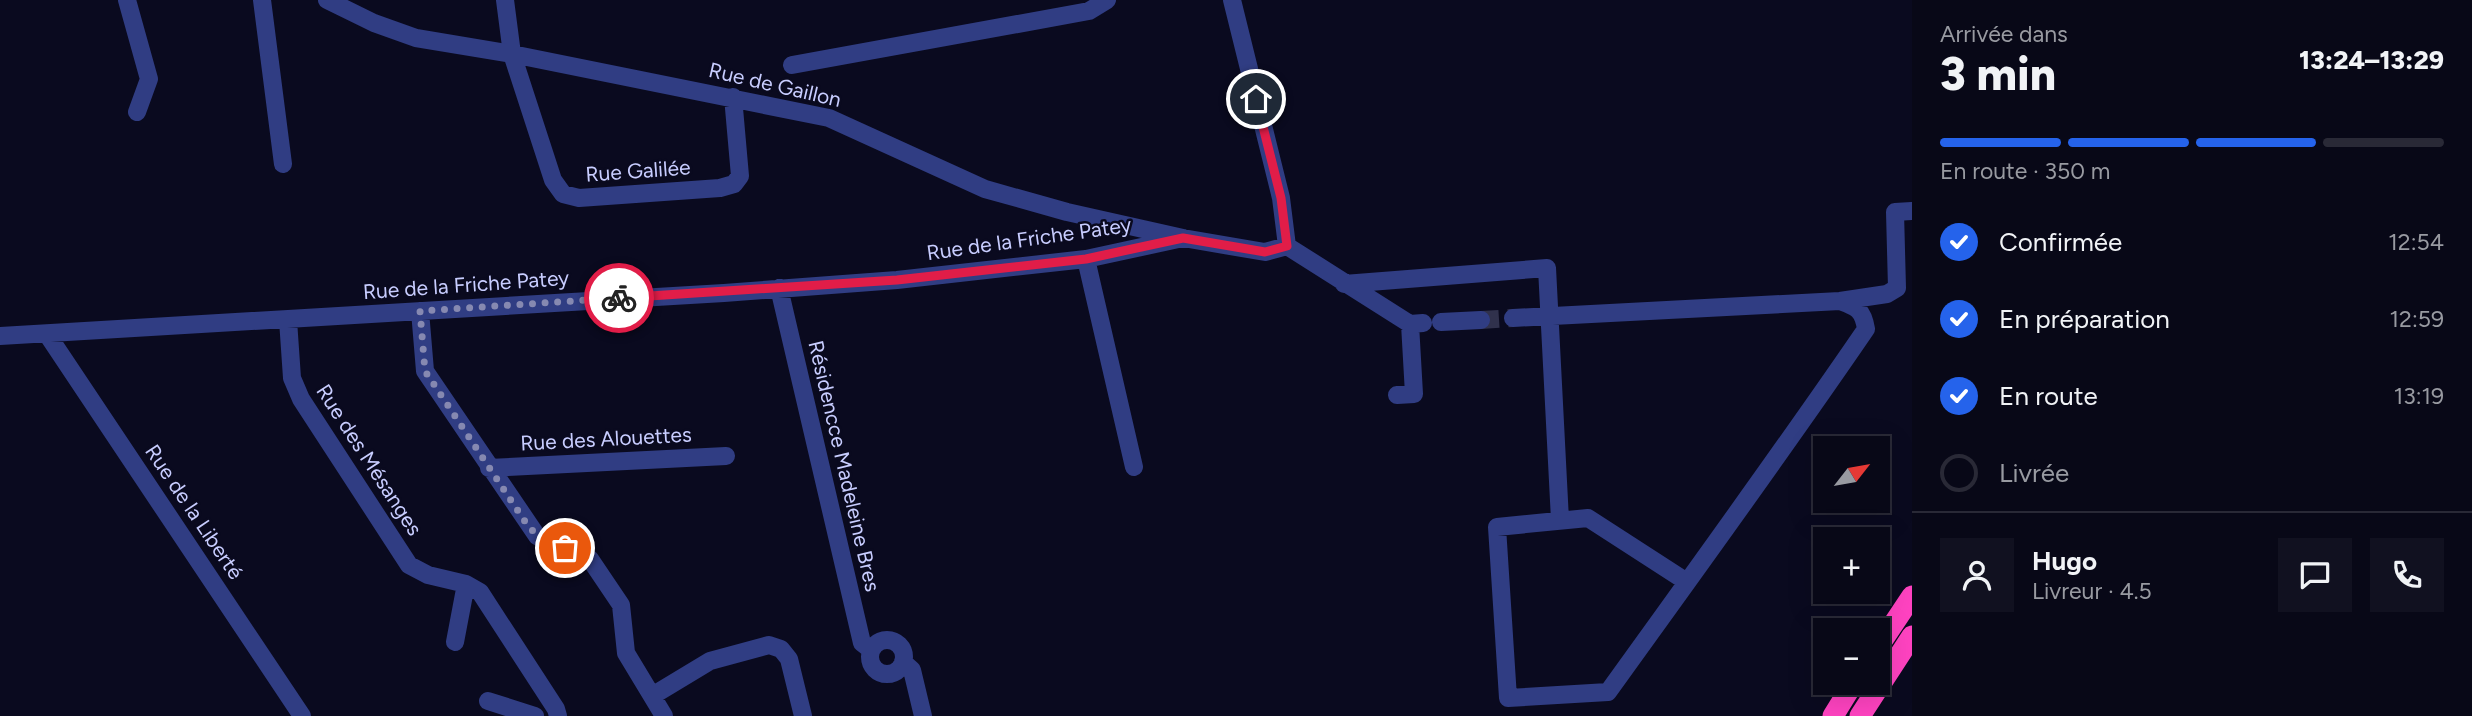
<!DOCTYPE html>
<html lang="fr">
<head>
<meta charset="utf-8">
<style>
	body { margin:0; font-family:Figtree,sans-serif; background:#111120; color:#f1f3f6; height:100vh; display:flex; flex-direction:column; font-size:26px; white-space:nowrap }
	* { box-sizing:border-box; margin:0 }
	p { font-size:23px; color:#989aa1 }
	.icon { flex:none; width:38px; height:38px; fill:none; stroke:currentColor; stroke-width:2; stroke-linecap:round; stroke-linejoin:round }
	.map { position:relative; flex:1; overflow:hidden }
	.panel { display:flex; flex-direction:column; background:#080817; width:560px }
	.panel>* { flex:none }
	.needle { width:46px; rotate:59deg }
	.buttons { position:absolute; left:1813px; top:436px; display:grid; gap:14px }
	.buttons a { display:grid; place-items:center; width:77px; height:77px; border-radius:0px; background:#080817; box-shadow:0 7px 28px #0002,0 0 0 2px #292936; font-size:35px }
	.pin { position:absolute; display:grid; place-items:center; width:60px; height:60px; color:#fff; margin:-30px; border:4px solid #fff; border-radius:50%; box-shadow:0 2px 7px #0007 }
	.courier { position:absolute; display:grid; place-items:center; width:70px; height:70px; margin:-35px; border:5px solid #e11d48; border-radius:50%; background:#fff; color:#222; box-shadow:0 2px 9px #0007 }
	.head em { font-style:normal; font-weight:800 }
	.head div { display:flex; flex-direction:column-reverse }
	.head { display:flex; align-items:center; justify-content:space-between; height:119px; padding:0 28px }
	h1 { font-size:46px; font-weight:800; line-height:52px }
	.bar { display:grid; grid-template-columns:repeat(4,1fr); gap:10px 7px; align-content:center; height:84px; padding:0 28px }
	.bar i { height:9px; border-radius:5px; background:#292936 }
	.bar .selected { background:#2563eb }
	.bar p { grid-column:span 4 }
	.line { display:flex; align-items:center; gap:18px; padding:0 28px; border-top:2px solid #292936 }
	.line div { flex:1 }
	.round { display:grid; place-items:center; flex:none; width:74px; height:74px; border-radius:0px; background:#111120 }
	ol { padding:0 28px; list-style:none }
	li { display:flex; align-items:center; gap:21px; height:77px }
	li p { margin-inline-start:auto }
	li .icon { padding:7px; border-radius:50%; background:#2563eb; color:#fff; stroke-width:4 }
	li:last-child { color:#989aa1 }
	li i { width:38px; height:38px; border:4px solid #292936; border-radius:50% }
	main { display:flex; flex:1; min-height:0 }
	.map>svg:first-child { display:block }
</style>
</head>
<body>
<main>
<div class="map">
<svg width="1912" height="716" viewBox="0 0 1912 716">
	<rect width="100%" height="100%" fill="#0a0a1f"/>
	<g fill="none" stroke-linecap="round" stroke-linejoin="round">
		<path stroke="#30314c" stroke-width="18" stroke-dasharray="18 9" stroke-linecap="butt" d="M1481,320l32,-2"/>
		<path stroke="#303d83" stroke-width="18" d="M127,0l22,79 -12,33
			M262,0l21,164
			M327,0l47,23 42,15 96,16 317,64 156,71 82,23 116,26 82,14 22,-6
			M505,0l7,54 41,126 10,14 16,4 141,-10 14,-4 6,-8 -7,-79
			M1232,0l49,198 6,48
			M792,65l297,-54 18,-11
			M1287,246l123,78 13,-1
			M1086,259l48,208
			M1344,284l203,-16 13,252
			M779,288l83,355 9,7
			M420,311l5,60 112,165 13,7 30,9 10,7 31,46 5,48 38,63
			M1513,318l327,-17 47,-7 10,-6 -2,-76 17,-1
			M288,320l4,58 9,21 108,166 19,10 38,9 -11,58
			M1441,322l40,-2
			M47,334l255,382
			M0,336l724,-43 173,-13 189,-21 97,-21
			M1397,395l17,-1 -4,-70
			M489,468l237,-12
			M1687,582l-99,-64 -91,9 11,171 100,-6c87,-121 174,-240 258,-363 -3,-19 -9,-22 -26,-28
			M466,584l14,8 76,117 2,7
			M870 657a17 17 0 1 1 34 0a17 17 0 1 1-34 0Z
			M903,662l9,8 11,46
			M652,696l58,-35 59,-16 12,4 8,10 14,57
			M488,701l47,15"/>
		<path stroke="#ff43c1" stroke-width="21" d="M1878,647l34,-51
			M1833,716l21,-34
			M1860,716l52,-80"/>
	</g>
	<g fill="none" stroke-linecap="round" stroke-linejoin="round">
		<path stroke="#8689b1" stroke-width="7" stroke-dasharray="0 12.6" d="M565,548l-23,-8 -14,-14 -103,-155 -5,-60 199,-13"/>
		<path stroke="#e11d48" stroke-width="9" d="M619,298l278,-18 189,-21 97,-21 82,14 22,-6 -6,-48 -25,-99"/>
	</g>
	<g text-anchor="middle" stroke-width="5" stroke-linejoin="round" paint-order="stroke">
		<g font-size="21" fill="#c8cdff" stroke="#0a0a1f">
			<text transform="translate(775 85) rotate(13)" y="7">Rue de Gaillon</text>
			<text transform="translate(638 171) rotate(-4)" y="7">Rue Galilée</text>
			<text transform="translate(1029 239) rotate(-8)" y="7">Rue de la Friche Patey</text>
			<text transform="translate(466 285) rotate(-4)" y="7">Rue de la Friche Patey</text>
			<text transform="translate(606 439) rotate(-3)" y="7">Rue des Alouettes</text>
			<text transform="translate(369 460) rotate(57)" y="7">Rue des Mésanges</text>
			<text transform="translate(844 466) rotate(77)" y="7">Résidencce Madeleine Bres</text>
			<text transform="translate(194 512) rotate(56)" y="7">Rue de la Liberté</text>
		</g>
	</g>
</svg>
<div class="buttons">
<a><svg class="needle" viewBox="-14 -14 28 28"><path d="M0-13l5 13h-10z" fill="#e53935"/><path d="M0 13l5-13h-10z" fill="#989aa1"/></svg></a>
<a>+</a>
<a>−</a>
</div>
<div class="pin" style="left:565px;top:548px;background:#ea580c"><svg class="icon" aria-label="bag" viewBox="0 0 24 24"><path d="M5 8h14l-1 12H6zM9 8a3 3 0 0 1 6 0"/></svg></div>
<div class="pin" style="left:1256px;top:99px;background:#1f2937"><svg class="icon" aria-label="home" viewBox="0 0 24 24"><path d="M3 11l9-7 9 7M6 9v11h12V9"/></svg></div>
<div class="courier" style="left:619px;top:298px"><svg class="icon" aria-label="bike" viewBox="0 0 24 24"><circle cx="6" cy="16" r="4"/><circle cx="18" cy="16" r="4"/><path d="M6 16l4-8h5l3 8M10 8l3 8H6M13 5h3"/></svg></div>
</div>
<section class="panel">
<div class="head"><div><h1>3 min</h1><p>Arrivée dans</p></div><em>13:24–13:29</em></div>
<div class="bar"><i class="selected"></i><i class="selected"></i><i class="selected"></i><i></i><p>En route · 350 m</p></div>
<ol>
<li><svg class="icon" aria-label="check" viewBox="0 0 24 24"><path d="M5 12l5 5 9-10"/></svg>Confirmée<p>12:54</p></li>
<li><svg class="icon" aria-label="check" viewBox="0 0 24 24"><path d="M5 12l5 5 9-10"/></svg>En préparation<p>12:59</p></li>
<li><svg class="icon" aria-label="check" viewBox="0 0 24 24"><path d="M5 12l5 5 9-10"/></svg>En route<p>13:19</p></li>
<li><i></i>Livrée</li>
</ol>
<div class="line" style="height:126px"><a class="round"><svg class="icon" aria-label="person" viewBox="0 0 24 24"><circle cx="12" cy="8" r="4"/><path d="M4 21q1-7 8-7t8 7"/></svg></a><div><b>Hugo</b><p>Livreur · 4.5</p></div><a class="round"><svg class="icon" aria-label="chat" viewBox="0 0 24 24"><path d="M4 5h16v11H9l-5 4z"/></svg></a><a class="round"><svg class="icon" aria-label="phone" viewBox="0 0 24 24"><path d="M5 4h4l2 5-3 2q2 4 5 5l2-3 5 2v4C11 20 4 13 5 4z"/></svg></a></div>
</section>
</main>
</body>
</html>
